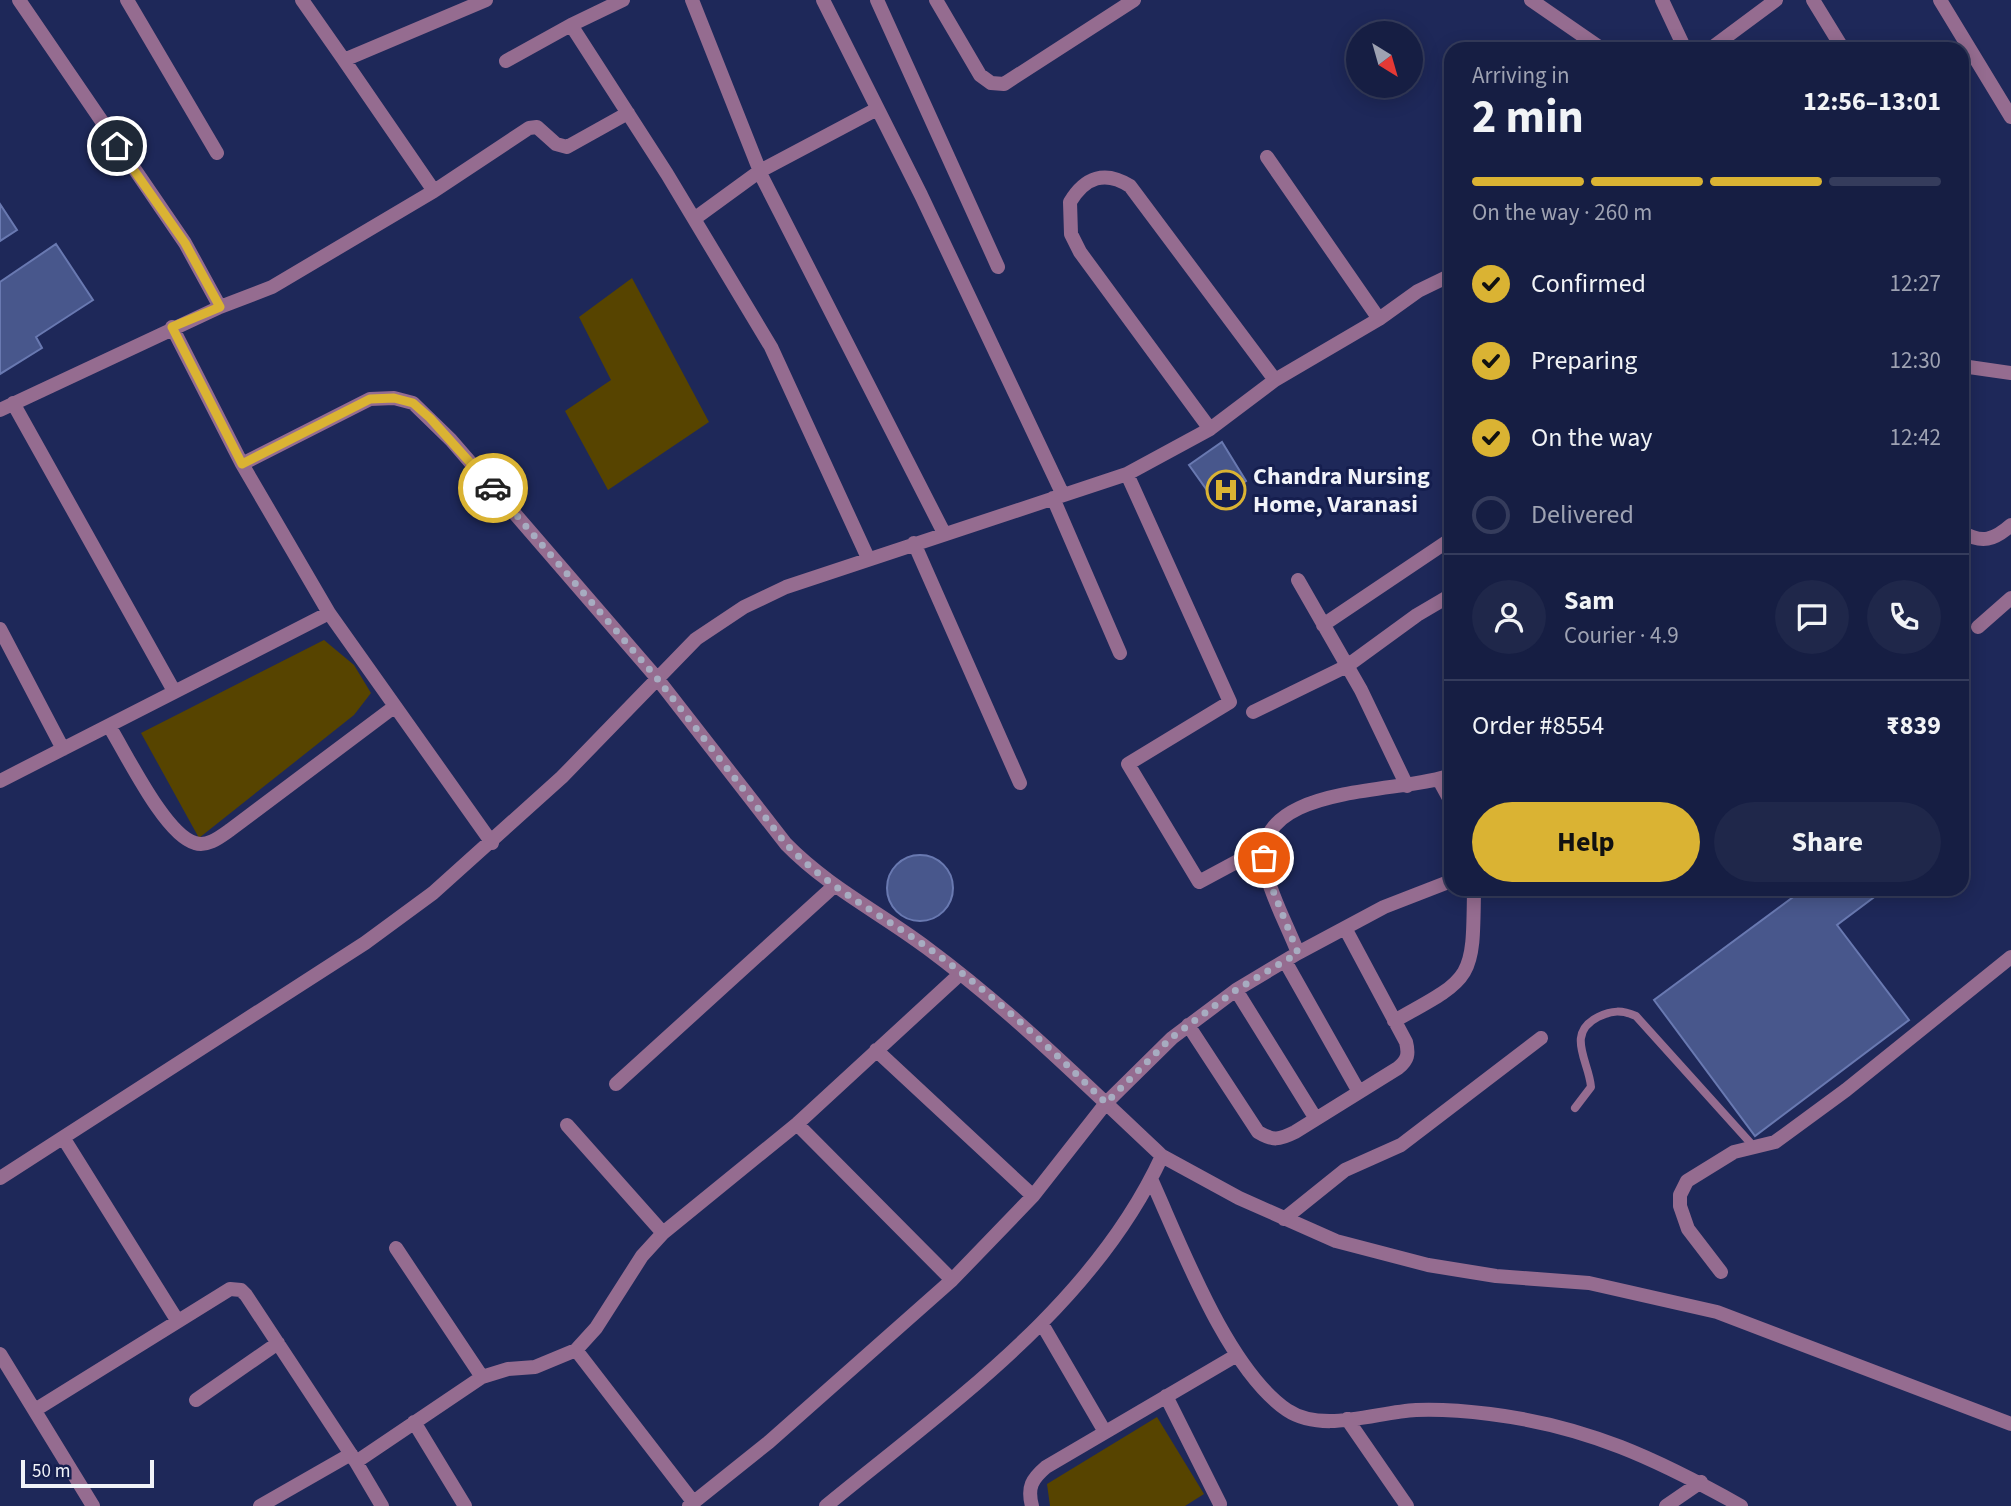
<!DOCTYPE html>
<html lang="en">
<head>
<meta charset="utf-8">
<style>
	body { margin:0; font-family:"Source Sans 3",sans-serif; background:#1f274a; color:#f1f3f6; height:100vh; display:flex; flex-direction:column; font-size:26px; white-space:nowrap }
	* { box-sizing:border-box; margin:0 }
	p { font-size:23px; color:#9ea2b2 }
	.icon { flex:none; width:38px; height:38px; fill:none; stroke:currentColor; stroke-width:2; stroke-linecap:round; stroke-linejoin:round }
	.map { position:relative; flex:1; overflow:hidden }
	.drawer { position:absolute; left:1444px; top:42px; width:525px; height:854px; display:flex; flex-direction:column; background:#161e43; border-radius:21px; box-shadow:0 4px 18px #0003,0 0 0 2px #353c5c }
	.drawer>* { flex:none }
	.needle { width:46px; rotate:143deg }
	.buttons { position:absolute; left:1346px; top:21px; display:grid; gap:14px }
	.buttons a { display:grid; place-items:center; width:77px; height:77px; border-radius:50%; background:#161e43; box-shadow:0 4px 18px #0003,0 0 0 2px #353c5c; font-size:35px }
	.scale { position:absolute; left:21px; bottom:18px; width:133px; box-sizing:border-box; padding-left:7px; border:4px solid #f1f3f9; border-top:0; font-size:19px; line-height:24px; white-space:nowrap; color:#f1f3f9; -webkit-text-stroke:5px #151e4e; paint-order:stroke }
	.pin { position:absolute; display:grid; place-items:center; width:60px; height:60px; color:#fff; margin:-30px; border:4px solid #fff; border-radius:50%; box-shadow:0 2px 7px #0007 }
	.courier { position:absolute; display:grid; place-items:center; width:70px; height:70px; margin:-35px; border:5px solid #dab333; border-radius:50%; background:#fff; color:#222; box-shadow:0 2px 9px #0007 }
	.headline em { font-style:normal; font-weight:700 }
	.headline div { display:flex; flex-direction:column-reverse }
	.headline { display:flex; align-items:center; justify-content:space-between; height:119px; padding:0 28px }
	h1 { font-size:46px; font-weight:700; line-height:52px }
	.bar { display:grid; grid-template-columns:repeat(4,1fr); gap:10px 7px; align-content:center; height:84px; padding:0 28px }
	.bar i { height:9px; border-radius:5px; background:#353c5c }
	.bar .current { background:#dab333 }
	.bar p { grid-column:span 4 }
	.line { display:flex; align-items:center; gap:18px; padding:0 28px; border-top:2px solid #353c5c }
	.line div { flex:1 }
	.round { display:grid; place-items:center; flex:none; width:74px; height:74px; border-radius:37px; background:#1f274a }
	ol { padding:0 28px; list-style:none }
	li { display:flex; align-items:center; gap:21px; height:77px }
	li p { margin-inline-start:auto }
	li .icon { padding:7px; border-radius:50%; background:#dab333; color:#111; stroke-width:4 }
	li:last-child { color:#9ea2b2 }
	li i { width:38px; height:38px; border:4px solid #353c5c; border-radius:50% }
	.button { display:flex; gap:14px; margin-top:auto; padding:14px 28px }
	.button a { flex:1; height:80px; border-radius:42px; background:#dab333; color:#111; font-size:28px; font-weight:700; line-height:80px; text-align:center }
	.button a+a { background:#1f274a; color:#f1f3f6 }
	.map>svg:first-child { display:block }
</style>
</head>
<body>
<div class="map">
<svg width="2011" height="1506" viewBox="0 0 2011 1506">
	<rect width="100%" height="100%" fill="#1e2859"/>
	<path fill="#574400" d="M632,278l77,144 -101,68 -43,-79 46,-31 -32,-63z
		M324,640l30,25 17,28 -17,22 -155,123 -58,-105z
		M1157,1417l47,77 -19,12h-135l-3,-22z"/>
	<path fill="#48578c" stroke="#6979b1" stroke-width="2" d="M0,204l17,26 -17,11z
		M56,244l37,56 -57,37 6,11 -42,26v-92z
		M1222,442l24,39 -13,9 3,5 -17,12 -30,-42z
		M887 888a33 33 0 1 1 66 0a33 33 0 1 1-66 0Z
		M1804,889h81l-48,36 72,95 -154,116 -101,-136z"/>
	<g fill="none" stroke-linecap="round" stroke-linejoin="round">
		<path stroke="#956c90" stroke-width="8" d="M1575,1108l16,-21c-2,-26 -26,-53 7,-70 14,-7 24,-7 38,-1l119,132"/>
		<path stroke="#956c90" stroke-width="14" d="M127,0l90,153
			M302,0l42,60
			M623,0l-52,25 96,149 104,173 97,211
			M692,0l71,179 181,354
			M823,0l98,195 142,300
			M877,0l121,267
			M936,0l44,75 11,8 13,1 130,-84
			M1531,0l71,49
			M1662,0l23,49
			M1813,0l30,49
			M1940,0l71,117
			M1710,49l66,-49
			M506,61l65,-36
			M1267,157l112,162
			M434,191l95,-63 8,-1 19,17 11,3 61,-34
			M694,219l66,-48 117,-62
			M220,307l52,-20 162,-96 -90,-131 142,-60
			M172,327l70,137 87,149 163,230
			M1962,366l49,7
			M13,403l161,288
			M0,410l220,-103 -35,-64 -166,-243
			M1210,429l-130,-177 -9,-18 -1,-32c15,-25 35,-32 60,-16l145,194
			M242,464l128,-65 24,-1 19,5 38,37 205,237 130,167c42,43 93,68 141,104 85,63 158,136 235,208l77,42 97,43 92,24 68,11 93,7 128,29 294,112
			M1127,474l103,228 -102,62 71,118 67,-36
			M1053,498l67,155
			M1962,532c20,12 32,8 49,-7
			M914,543l106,240
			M1298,580l63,110 46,96
			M1323,625l128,-86
			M1978,627l33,-29
			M0,629l63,120
			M1253,712l94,-46 70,-51 34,-20
			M109,726c17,27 56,109 86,117 13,4 25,-6 35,-13l164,-123
			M1439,780l12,22
			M0,781l329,-168
			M1298,953c-10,-26 -25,-53 -32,-80 -23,-92 137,-78 185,-98
			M1285,961l74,131
			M1236,990l80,129
			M1394,1021c80,-44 79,-41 80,-132
			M1188,1025l70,107c15,9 21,8 37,0l103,-64c10,-8 11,-14 8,-26l-61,-114
			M876,1050l157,146
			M616,1084l217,-197
			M797,1124l155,156
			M567,1125l96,108
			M64,1139l113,181
			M0,1178l365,-235 68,-50 129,-116 134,-138 48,-32 42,-20 341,-113 83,-45 65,-49 104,-61 39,-28 33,-16
			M1151,1179c30,66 76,190 136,231 36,24 89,2 129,0 25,-1 50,1 74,4 97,12 167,45 251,92
			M1284,1219l61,-49 56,-25 140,-107
			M396,1248l86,129
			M1721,1272l-33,-43 -8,-23v-11l7,-14 47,-29 41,-10 71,-52 165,-133
			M1042,1324l63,108
			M0,1354l93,152
			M1166,1396l54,108
			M196,1400l82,-57
			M35,1410l195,-121 11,1 5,5 110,167 126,-85 26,-8 27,-2 41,-17
			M1347,1419l60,87
			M414,1422l51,84
			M356,1462l26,44
			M694,1503l-118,-153 20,-22 46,-72 21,-23 134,-109 163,-150
			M260,1506l91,-52
			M689,1506l80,-64 183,-162 81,-84 73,-93 66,-65 64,-48 62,-37 86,-46 67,-26
			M826,1506c124,-102 267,-200 336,-350
			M1032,1506c-5,-19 0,-27 14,-39l191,-112
			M1666,1506l35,-24"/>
	</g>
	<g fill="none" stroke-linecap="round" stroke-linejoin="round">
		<path stroke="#a7acc1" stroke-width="7" stroke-dasharray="0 12.6" d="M493,488l163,189 130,167c40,42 90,68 138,101 66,46 125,102 182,158l65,-65 65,-48 62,-37 -32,-80 -2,-15"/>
		<path stroke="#dab333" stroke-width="9" d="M117,146l68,97 35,64 -48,20 70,137 128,-65 24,-1 19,5 17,15 63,70"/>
	</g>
	<defs>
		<symbol id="hospital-ring" viewBox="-11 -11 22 22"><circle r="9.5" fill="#151e4e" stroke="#dab333" stroke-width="1.5"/><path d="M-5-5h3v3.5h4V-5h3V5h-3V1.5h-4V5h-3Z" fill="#dab333"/></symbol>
	</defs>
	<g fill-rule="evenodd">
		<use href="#hospital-ring" x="1204" y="468" width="44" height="44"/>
	</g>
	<g text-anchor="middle" stroke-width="6" stroke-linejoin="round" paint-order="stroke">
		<g font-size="24" font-weight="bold" fill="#f1f3f9" stroke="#151e4e" text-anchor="start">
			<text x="1253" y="484">Chandra Nursing<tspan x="1253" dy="28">Home, Varanasi</tspan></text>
		</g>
	</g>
</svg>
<div class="buttons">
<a><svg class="needle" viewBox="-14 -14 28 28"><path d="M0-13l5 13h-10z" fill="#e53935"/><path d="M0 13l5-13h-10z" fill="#9ea2b2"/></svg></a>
</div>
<div class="scale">50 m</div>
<div class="pin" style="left:1264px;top:858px;background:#ea580c"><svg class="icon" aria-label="bag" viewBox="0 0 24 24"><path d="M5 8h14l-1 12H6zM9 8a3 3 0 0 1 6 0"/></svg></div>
<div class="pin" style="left:117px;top:146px;background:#1f2937"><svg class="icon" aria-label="home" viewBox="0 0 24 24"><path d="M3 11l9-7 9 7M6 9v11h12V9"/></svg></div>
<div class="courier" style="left:493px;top:488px"><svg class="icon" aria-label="car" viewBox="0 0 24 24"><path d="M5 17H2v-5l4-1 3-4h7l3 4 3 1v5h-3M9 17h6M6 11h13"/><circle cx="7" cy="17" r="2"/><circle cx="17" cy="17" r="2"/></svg></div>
<section class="drawer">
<div class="headline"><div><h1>2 min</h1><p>Arriving in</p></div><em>12:56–13:01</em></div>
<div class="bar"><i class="current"></i><i class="current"></i><i class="current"></i><i></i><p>On the way · 260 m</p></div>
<ol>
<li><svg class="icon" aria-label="check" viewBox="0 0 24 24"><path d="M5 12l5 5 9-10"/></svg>Confirmed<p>12:27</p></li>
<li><svg class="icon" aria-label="check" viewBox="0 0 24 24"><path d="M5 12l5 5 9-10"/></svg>Preparing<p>12:30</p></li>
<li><svg class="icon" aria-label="check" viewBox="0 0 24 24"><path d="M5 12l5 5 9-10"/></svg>On the way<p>12:42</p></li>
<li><i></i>Delivered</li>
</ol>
<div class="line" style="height:126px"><a class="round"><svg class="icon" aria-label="person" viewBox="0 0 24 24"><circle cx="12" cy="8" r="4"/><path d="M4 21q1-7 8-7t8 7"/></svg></a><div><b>Sam</b><p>Courier · 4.9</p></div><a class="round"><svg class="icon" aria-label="chat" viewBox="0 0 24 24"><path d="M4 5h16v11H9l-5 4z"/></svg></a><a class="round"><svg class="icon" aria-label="phone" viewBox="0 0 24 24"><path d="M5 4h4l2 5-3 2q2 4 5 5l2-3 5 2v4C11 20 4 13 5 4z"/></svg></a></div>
<div class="line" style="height:91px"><div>Order #8554</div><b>₹839</b></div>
<div class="button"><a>Help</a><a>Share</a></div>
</section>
</div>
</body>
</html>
